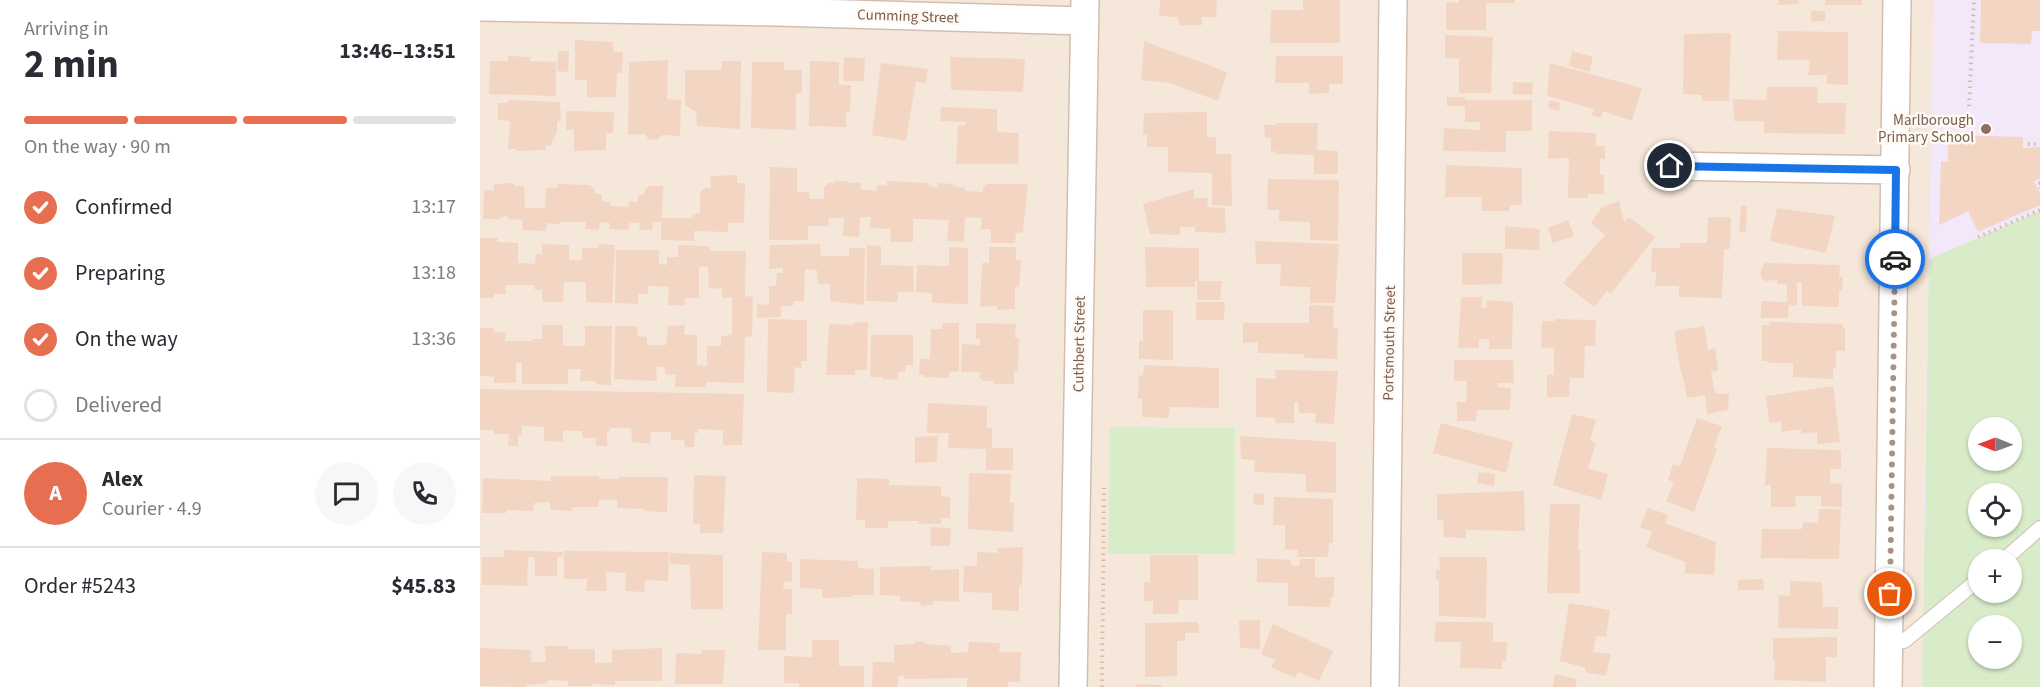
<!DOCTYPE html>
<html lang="en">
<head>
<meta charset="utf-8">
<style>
	body { margin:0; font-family:"Source Sans 3",sans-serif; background:#f7f7f7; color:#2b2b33; height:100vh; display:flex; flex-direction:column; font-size:22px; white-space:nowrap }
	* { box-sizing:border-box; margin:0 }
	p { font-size:20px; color:#7c7c81 }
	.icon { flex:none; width:33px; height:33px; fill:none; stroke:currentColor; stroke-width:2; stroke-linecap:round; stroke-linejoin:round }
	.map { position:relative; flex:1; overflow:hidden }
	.sheet { display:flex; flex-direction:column; background:#fff; width:480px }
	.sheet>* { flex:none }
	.needle { width:39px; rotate:271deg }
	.fabs { position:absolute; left:1488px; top:417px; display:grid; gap:12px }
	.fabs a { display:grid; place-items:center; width:54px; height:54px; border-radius:50%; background:#fff; box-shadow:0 2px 4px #0004; font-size:30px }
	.pin { position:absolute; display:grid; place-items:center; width:51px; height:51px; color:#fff; margin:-26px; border:3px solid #fff; border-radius:50%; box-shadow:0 2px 6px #0007 }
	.courier { position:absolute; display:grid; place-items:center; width:60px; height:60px; margin:-30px; border:4px solid #1a73e8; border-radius:50%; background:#fff; color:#222; box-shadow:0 2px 8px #0007 }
	.headline em { font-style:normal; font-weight:700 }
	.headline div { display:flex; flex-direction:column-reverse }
	.headline { display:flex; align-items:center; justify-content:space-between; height:102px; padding:0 24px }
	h1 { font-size:39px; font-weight:700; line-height:45px }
	.bar { display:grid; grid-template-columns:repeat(4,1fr); gap:9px 6px; align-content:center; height:72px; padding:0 24px }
	.bar i { height:8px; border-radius:4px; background:#e1e1e2 }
	.bar .active { background:#e76f51 }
	.bar p { grid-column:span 4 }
	.line { display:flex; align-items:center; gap:15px; padding:0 24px; border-top:2px solid #e1e1e2 }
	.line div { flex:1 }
	.round { display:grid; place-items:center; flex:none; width:63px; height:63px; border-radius:32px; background:#f7f7f7 }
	ol { padding:0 24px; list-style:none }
	li { display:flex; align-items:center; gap:18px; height:66px }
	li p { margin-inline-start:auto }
	li .icon { padding:6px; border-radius:50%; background:#e76f51; color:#fff; stroke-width:4 }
	li:last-child { color:#7c7c81 }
	li i { width:33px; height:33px; border:3px solid #e1e1e2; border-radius:50% }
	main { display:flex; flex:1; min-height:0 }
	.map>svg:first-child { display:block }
</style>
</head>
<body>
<main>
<section class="sheet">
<div class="headline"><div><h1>2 min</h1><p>Arriving in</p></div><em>13:46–13:51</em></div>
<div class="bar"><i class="active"></i><i class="active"></i><i class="active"></i><i></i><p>On the way · 90 m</p></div>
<ol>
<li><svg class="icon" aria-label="check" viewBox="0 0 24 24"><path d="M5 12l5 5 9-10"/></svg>Confirmed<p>13:17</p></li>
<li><svg class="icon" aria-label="check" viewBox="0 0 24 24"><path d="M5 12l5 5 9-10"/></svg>Preparing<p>13:18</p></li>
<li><svg class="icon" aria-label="check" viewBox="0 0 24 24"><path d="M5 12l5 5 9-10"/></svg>On the way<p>13:36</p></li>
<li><i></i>Delivered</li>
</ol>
<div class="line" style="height:108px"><b class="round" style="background:#e76f51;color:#fff">A</b><div><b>Alex</b><p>Courier · 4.9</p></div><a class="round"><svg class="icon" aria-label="chat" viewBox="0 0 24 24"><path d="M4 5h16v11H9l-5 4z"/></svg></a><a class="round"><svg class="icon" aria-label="phone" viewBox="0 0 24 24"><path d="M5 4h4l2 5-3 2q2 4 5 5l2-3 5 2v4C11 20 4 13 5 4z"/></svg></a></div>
<div class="line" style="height:78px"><div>Order #5243</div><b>$45.83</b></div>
</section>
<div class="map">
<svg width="1560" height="687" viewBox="0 0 1560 687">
	<rect width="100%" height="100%" fill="#fdf6ec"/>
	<path fill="#f5e8da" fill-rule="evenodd" d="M0,0h1560v687h-1560zM1498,428h34v32h-34zM1498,494h34v32h-34zM1498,560h34v32h-34zM1498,626h34v32h-34z"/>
	<path fill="#f3e8fa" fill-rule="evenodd" d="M1454,0h106v687h-118l2,-192zM1498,428h34v32h-34zM1498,494h34v32h-34zM1498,560h34v32h-34zM1498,626h34v32h-34z"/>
	<path fill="#d8ecc9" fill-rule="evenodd" d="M1560,211v476h-118l7,-428zM1498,428h34v32h-34zM1498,494h34v32h-34zM1498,560h34v32h-34zM1498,626h34v32h-34z
		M630,427l125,1v126h-127z"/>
	<path fill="#f3d5c3" d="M680,0h57l-1,17h-14v8h-23l-1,-8 -19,-1z
		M823,0h37v43h-70l1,-33h32z
		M979,0h56v3h-29v27h-40v-28l13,1z
		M1299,0h20l-1,4 -20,1z
		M1345,0h37v5h-37z
		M1501,0h59v31h-8l-1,13 -51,-1z
		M1331,11h14v10l-14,1z
		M1298,31l70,1v53l-21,-1v-9h-19l2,-15h-33z
		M1251,33l-2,68h-27v-6l-19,-1 1,-60z
		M965,35l48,2 -2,56h-32v-34l-14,-1z
		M95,40l38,2v9l10,1 -1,21h-5l-1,24h-29v-17h-12z
		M664,41l83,31 -9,29 -48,-18 -29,-3z
		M78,51h11l-1,21 -11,-1z
		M1092,51l21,6 -4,15 -20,-6z
		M28,56l22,1v4l26,1v34l-67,-2 1,-33h18z
		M796,56h67v28h-14v9l-20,1v-11h-34z
		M364,57l21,1 -1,23h-21z
		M470,57l75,2 -2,33 -72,-2z
		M188,60l-1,39 14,1 -1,36 -18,-1 -5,5 -9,-1 -3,-5 -17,1 1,-73z
		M242,61h19l-1,68 -43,-3 -1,-14 -11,-7v-35h36z
		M330,61l29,1v23h12l-1,27 -4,1v14l-37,-1z
		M272,62h32v8h18v23h-6v37l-45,-2z
		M401,63l47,6 -2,15 -10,-3 -10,60 -34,-6z
		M1070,63l92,25 -10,33 -29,-10 -2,7 -9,-3 2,-6 -47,-13z
		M1033,82l20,1 -1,12 -19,-1z
		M1287,87h51l-1,16h29l-1,31 -81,-1v-12h-30l-1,-22 33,1z
		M967,97h18v3h67v31h-26v21l-63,-1 1,-23 36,2v-8h-15v-16h-18z
		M29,100l51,2 1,19h-4v10l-7,15 -5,-1 1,5 -30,1v-2h-8l2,-28 -12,-1v-17h10z
		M1070,100l10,3 -1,8 -11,-3z
		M461,107l56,2v23l22,1 -1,31h-62l2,-38 7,-1 1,-3 -26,-1z
		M86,111l48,1 -1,21h-7v17l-32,1v-22l-8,1z
		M727,112v25h9v17h15l1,52 -20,-1v-32l-44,-1v-25h-21v-12l-4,-1 1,-21z
		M797,123h41l-1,27 21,1v23h-24v-19l-38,-1v-3l-5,1v-15l-6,1 -1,-13h13z
		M1069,131l47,2v13h9v13h-5v16h4v19h-16v4h-20l1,-40 -21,1z
		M1468,135l75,2v11l17,-1v32l-6,2 6,12v12l-62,27 -10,-21 -29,14 2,-64 7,1z
		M966,165l76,3v37h-12l-1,6h-28l1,-14h-37z
		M290,167l27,1v24h12l1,7h14v-11l5,-5h5v-2h13v2h14v6l16,2v-6l10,1v-5l42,2v3l9,1v-4l15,1v2l12,2v3l18,1v-5l4,-3h41l-5,48 -7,1 -1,10h-24v-14h-10l1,-11 -17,-1 -1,25 -17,-1 2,-21 -36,-1v23h-23l1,-13 -21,-1 1,-11h-11l-1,20 -16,-1 1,-18h-15l-1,8h-20v14h-39z
		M257,175v8h8l-1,40h-16v9l-34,-1v10l-33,-1v-18h-8l-1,8h-13l1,-7h-11v7l-20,-1 1,-6 -10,-1 -1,8 -14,-1 1,-7h-26v2l-13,-1 -1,8 -24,-1 1,-10 -15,-1v-3l-7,1 -1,2h-17l1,-29 10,1v-7l19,-1 1,3h10l1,22h20l1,-20h11l1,-4 32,1 5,5v4h7v7l8,1v4l19,1v-5h9v-7h6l1,-5 4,-4h14l-1,32h31l-1,-2 8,-4v-20l5,-4h6l-1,-12z
		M788,179l71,1 -1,61 -28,-1v-18l-31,-1v-11h-12z
		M714,189v9h13l1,9 17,1 1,25 -31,-1v-5h-16l2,8 -31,-1 -7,-30z
		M1139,201l5,21 5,-5 26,20 -44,57 -4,-3 -13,16 -31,-24 42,-48 -14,-12 11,-16z
		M1261,205l6,1 -1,26h-7z
		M1297,208l58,8 -9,37 -56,-12z
		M1228,217h23l-1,32h-6l-2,49 -43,-1v-11h-24l1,-14h-5l1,-24h28v-5h27z
		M1088,220l6,16 -21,7 -5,-15z
		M1025,226l35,3 -1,21 -34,-1z
		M0,238h18l-1,4 21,1v20l17,1 1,-10h6v-10l27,1v15h13v-12h16l1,-4 16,1 -3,58 -26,-1v-20h-22l-1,20h-20l-1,-12h-7l-1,-5h-29l1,9h-12v4h-14z
		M775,241l84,3 -4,59h-25v-16l-30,-1 1,-22h-25z
		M340,244l1,12h28v-8h16l-1,57 -34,-4v-17h-12l-1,-14 -12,-1 -1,32h-11v5h-12v11l-24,1v-14l12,1v-19h7l1,-13h6v-5l-14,1 1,-24z
		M198,245l31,1 1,5h36l-1,45 8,1 -1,39 -7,1 -1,46 -38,-1v5h-31l1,-12 -11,-1v-7h-9l1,14 -43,-2 1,-53h22l1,10 9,1v8h19l2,-19 17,-1 -1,10h13v30l10,1v-20h14v-10l11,-1v-38l-10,1v-9l-13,-1 -1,-21h-9v31h-14v7h-17l1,-18 -21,-1v8h-10v10l-23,-1 1,-53h43v14l8,1v-8h11z
		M387,245l14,1v19l32,1 1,26h-16l-1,10 -31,-1z
		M469,247l19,1v56l-36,-1v-10l-16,-1 1,-27 32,1z
		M509,247h27v13h5l-2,27h-4v22l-18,1v-4l-17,1 2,-44h7z
		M665,247l54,1v33h-2h25l-2,19h-23v-19h-2v6h-49z
		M982,253h41l-1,31 -40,1z
		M1285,263l75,2 -1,12h4l-1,14 -3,-1v17l-37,-1v-24l-5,1v22h-8l-1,13h-27v-17l26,1v-18h-10v-4l-12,1 -4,-4v-8z
		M981,297h21l-1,10 6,1v-8l26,2 -1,47h-23v-10h-10v9h-21z
		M716,302h29l-1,18h-28z
		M829,305l25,1 -1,22h5l-1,31 -33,-1v-4l-46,-1v-11l-15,1v-20h66z
		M663,310h30v50l-34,-1v-18h4z
		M288,319l39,1v41h-6l1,7 -7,-1 -1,26 -27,-1z
		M1075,319l41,1 -1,26h-10l-1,32h-14l-1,19h-22v-22h7v-27h-13l1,-27h13z
		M388,322l-1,48h-12v5h-29l3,-51 24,1v-2z
		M1289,322l74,2v4l2,1v22h-9v17h-3v11l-40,-2v-14h-24v-2h-7v-36h7z
		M463,323h16v48l-10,1v6l-25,-1v-2h-5l1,-16h10l1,-30h11z
		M496,323l40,1 -1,14h4l-1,33h-4v13h-20v-3h-11l-4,-4 1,-5h-19l1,-28 18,1v-6h-4z
		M62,325h21v21h22v-20h27l-1,59 -14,-1 -1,-3h-16l1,-12h-13v15h-46v-22l-6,1v20h-22v-6l-14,-1v-48h14v4h12l-1,9h28v-2h9z
		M1224,326l4,24 7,-2 3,22 -7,2 4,21 14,1 -1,16 -21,4 -2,-19 -18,3 -5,-25h-1l-7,-42z
		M391,335h42v30h-8v7h-7v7l-15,1v-3h-13z
		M974,360h59l1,23h-16v4l13,1 -1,22h-33l-1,11h-19v-19h9l1,-21h-13z
		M664,365l75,3v40l-49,-1 -2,11 -26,-1v-18l-4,-1 1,-22 4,-1z
		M795,370l63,1 -4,53 -19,-1 1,-10h-17l-1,-11h-4v21h-19v-5l-19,-1v-39l20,1z
		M1353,386l7,56 -23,2v-12l-16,2v-5l-19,3 -1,-11 -12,2 -3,-27z
		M0,389l264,5 -2,51h-19v-15l-25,-1v4h-3l-1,14h-9l-1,-7h-13v-8h-20l-1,12 -18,-2 -1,-14h-21v3h-3v15h-11v-8h-13l-1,-7h-19v11l-19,-1v-14l-22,-1v9h-4v11h-10l1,-12h-15v-4h-14z
		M448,403l59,3v22h5v20h21v22h-27v-21l-38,-1 1,-15h-22z
		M1092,414l24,6 -6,20 6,3 -8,25 20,6 -7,26 -48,-15z
		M1217,418l25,8 -8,21 3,2 -23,63 -28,-11 8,-19 -6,-2 5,-16 7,2z
		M961,423l72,19 -7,31 -73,-20z
		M458,436l-1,26 -22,1v-26z
		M760,436l96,6v51l-30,-1v-18l-52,-2 1,-12 -14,-1z
		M1287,448l74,2v19h-11v14l12,1v23l-21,-1v-10h-26l1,11h-25v-22h-6z
		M999,472l16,2 -1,12 -17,-3z
		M489,473l42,1 -1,29h4l-1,29 -45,-3z
		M214,475l32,1 -3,57h-23v-9h-7z
		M71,476h48v3h19l1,-2h49l-1,35 -24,-1 1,-2 -27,-1v-8h-18v7h-26l-1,4 -22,-1v-8l-16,1 -1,8 -26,-1 -1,3h-24l1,-35 68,3z
		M377,478l32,1v6l52,1v10l9,1v21h-9v6h-23l1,-3h-31v7h-23v-8h-9z
		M1044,491l1,40 -59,-1v8l-22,-1 -1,-18 -6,1v-26z
		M774,493l10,1v11l-11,-1z
		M794,497l59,2v44h-4l-1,14h-31l1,-7 -13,-1v-24h-12z
		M1070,504h30l-2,46h2v43h-33z
		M1168,508l21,7 -4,8 51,19 -2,33 -29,-2v-11l-39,-15 6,-15 -12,-5z
		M1339,509h22l-2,50 -78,-1 1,-29h40l1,-7 15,1z
		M451,527l20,1 -1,18h-20z
		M543,547l-1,38h-3v26l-27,-1v-17l-29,-1 1,-26h13v-14l21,1 -1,-5z
		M24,550l59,2 -1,5h-5v19h-22v-19h-7l-1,29 -45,-1v-28h22z
		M84,551l105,1 -1,29 -23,-1 -1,12 -19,-1 1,-18 -20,-1 1,19h-21l1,-12h-23z
		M282,552l25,1v9h5v20l-8,-1 -1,8h9v25h-6v36h-28z
		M190,553l53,2v54h-32l-1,-44 -20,-1z
		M670,555h48v45h-19l-1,14h-25v-13h-9v-19h6z
		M959,557h48l-1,61 -47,-2v-35l-3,-1v-10h4z
		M777,558l34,2v5l8,1 1,-7h15v18h19v20h-3l-1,10 -42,-1v-23l-31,-1z
		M320,559l58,2v7l16,1v26h-21v2l-31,1v-9l-22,-1z
		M451,566l-1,4 29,-1v33l-26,-1v4l-12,1 -1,-4 -20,-1v-5l-20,-1v-28z
		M1283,579l1,11h-26v-10z
		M1310,581l32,1 1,25h15v22l-60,-1 1,-33 11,1z
		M1089,603l41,7 -4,27 -10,-1 -3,16 18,2 -5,22 -21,-4 1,-4 -26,-7z
		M759,620h21v29l-20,-1z
		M718,622l1,11h-14v8h-8v35l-32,1v-54z
		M956,622h57v20h14l-1,20 -4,-1v8l-42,-1 1,-26h-27z
		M793,624l60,27 -14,30 -21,-9 -3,6 -24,-11 4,-7 -14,-6z
		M1357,637v20h-11v25l-52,-2 1,-20h-2v-22z
		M332,640h27v26h25v21h-65v-4h-15v-27l28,1z
		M435,641l10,1v2l26,2v7l17,-1 1,-10 31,1 -1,9h22l-1,30h-12v5h-41v-9l-63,1v-3h-6v11h-26l1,-25h21v-17l21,-1z
		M65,646h22l1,3h27v14h17v-13l50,-2v33h-47v4l-23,-1v2h-24v-5l-20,-1 -1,3 -20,2 -1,2 -46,-1v-38l51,2v12h15z
		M222,650h23l-2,34h-48l1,-31 26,1z
		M1075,674l22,5 -2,8h-22z
		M656,684l26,1v2h-27z"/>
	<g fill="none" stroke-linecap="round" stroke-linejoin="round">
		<defs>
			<path id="lane" d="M1524,560l36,-32
				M1409,642l15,-1 74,-61"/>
			<path id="street" d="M0,7l298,5 307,9
				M1190,166l226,4
				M593,687l12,-687
				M905,687l8,-687
				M1408,687l9,-687"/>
		</defs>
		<use href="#lane" stroke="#d1beb0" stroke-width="16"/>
		<use href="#street" stroke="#d1beb0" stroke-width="30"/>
		<path stroke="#d9b8a5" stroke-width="4" stroke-dasharray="1.5 4.5" stroke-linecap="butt" d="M1489,106l5,-106
			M1548,144h12
			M1560,183l-2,1 2,4
			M1498,237l62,-27
			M622,687l2,-199"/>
		<use href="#lane" stroke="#fff" stroke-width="14"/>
		<use href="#street" stroke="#fff" stroke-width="27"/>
	</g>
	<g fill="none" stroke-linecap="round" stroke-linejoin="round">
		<path stroke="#a89285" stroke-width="6" stroke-dasharray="0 10.8" d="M1410,594l5,-335"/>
		<path stroke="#1a73e8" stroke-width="8" d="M1190,166l226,4 -1,89"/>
	</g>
	<circle fill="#8d6e63" stroke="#fffaf3" stroke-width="2" cx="1506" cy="129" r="6"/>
	<g text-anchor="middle" stroke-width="5" stroke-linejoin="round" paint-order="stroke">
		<g font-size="15" fill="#7a5c4d" stroke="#fffaf3">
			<text transform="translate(428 16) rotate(2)" y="5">Cumming Street</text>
			<text transform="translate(909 343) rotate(-89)" y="5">Portsmouth Street</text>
			<text transform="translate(599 344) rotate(-89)" y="5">Cuthbert Street</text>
		</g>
		<g font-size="15" fill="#785e54" stroke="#fffaf3" text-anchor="end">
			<text x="1494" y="125">Marlborough<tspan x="1494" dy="17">Primary School</tspan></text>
		</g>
	</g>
</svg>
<div class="fabs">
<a><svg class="needle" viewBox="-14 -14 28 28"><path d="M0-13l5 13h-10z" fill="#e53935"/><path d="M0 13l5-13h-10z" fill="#7c7c81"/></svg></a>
<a><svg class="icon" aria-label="locate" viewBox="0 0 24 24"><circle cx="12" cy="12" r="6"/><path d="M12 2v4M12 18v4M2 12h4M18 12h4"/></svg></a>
<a>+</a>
<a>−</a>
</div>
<div class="pin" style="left:1410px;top:594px;background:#ea580c"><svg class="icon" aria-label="bag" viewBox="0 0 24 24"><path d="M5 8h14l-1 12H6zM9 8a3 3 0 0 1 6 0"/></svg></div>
<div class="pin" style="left:1190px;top:166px;background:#1f2937"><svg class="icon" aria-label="home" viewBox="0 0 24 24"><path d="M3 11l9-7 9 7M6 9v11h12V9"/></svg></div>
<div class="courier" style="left:1415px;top:259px"><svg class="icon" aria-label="car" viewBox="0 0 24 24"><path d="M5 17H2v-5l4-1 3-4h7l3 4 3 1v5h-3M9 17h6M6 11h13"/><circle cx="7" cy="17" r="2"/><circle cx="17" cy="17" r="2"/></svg></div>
</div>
</main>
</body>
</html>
